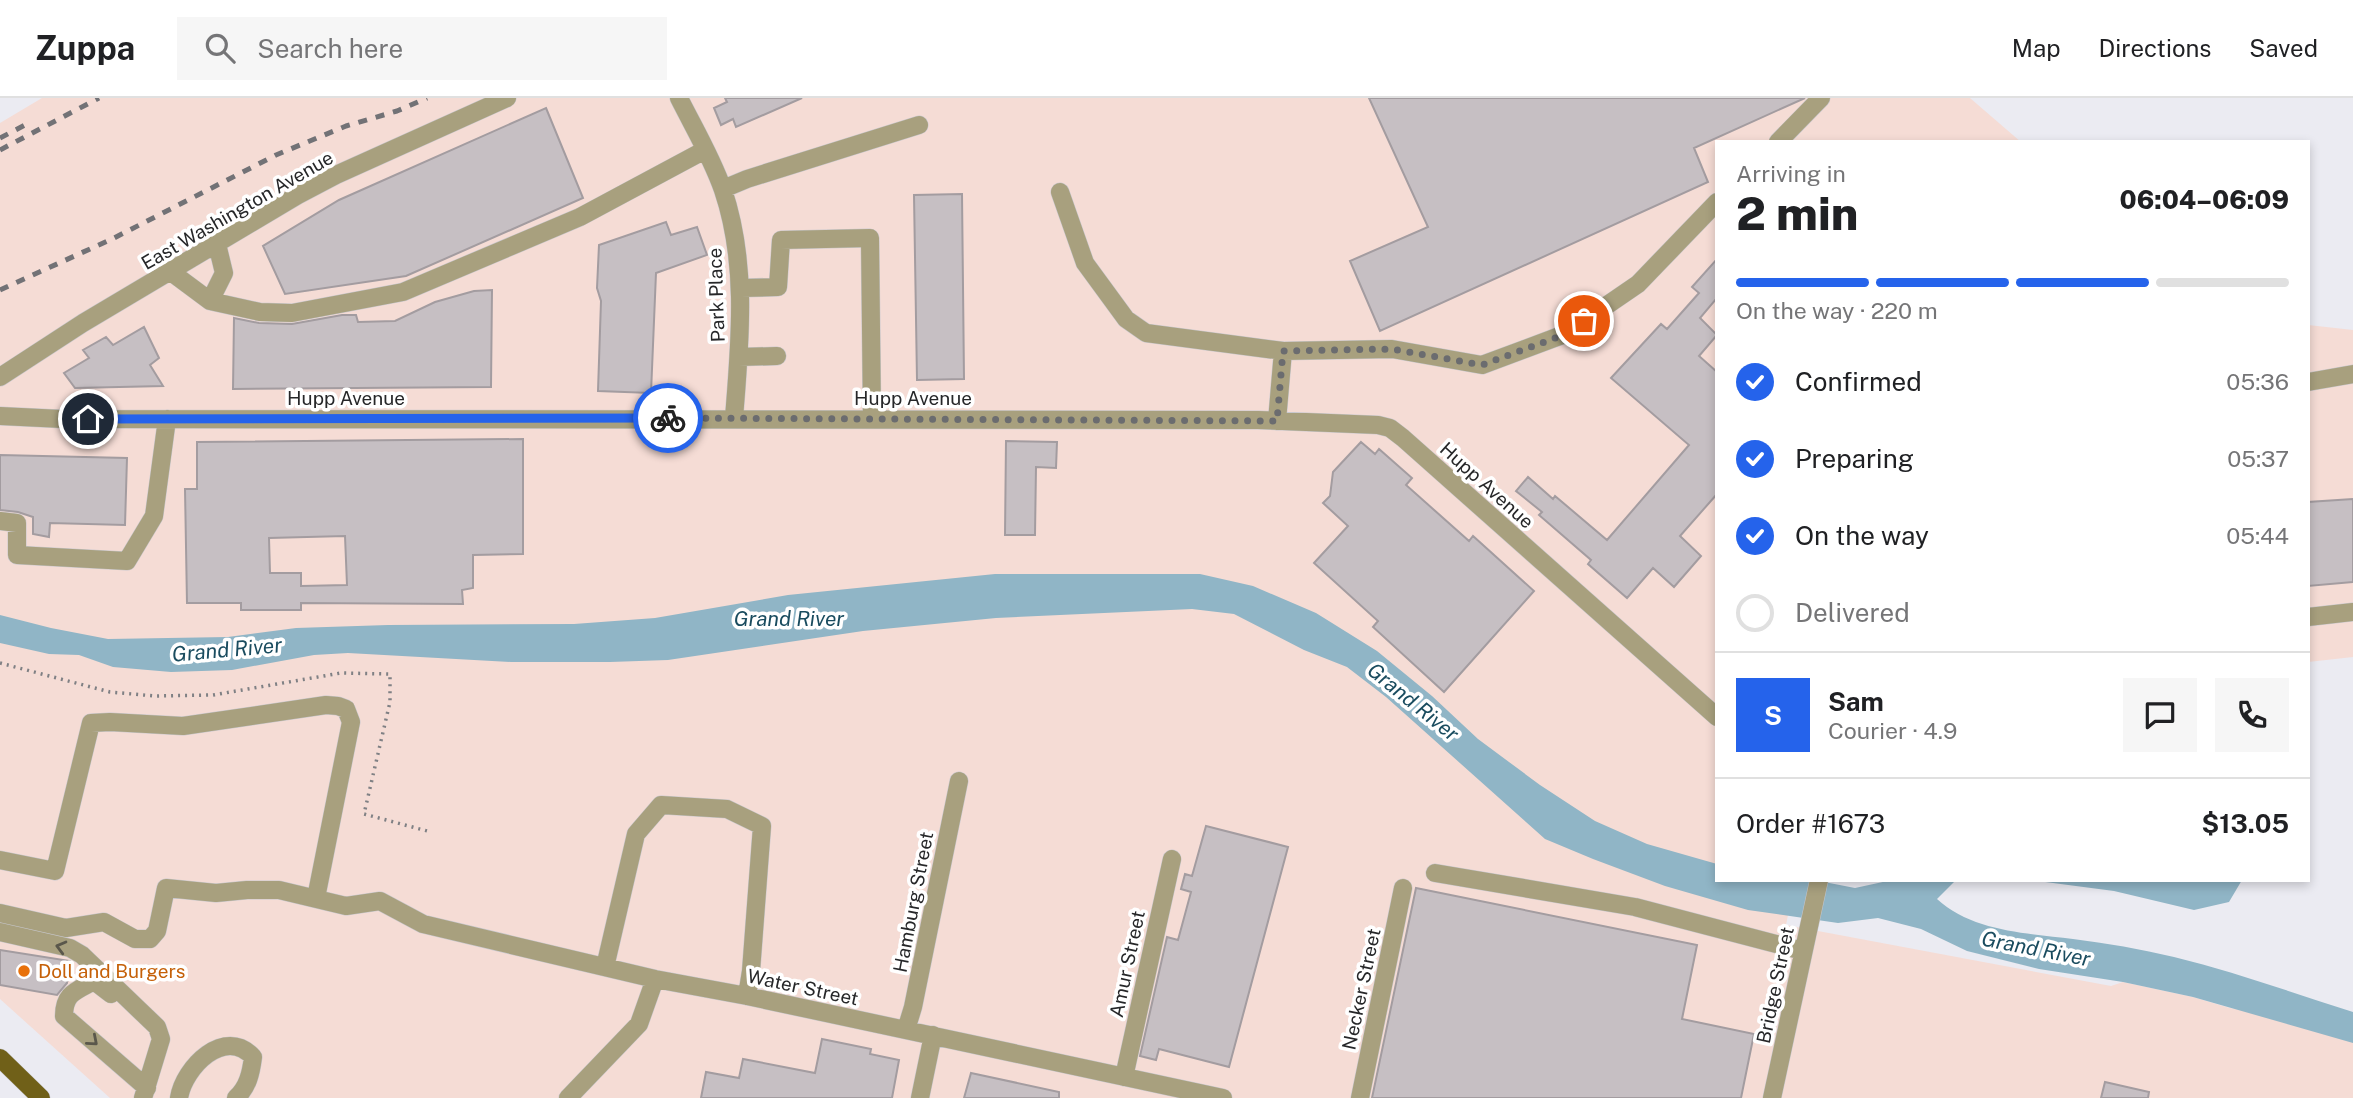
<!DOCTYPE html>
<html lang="en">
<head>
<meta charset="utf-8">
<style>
	body { margin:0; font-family:"Public Sans",sans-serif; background:#f6f6f6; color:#202124; height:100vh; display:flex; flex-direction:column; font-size:26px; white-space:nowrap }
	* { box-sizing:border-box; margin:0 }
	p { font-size:23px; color:#757577 }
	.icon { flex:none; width:38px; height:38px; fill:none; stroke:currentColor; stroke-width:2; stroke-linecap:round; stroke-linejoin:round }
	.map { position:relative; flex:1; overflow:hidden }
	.side { position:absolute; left:1715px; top:42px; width:595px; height:742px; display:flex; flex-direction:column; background:#fff; border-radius:0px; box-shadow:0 4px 10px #0003 }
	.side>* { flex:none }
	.pin { position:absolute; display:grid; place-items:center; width:60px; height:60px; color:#fff; margin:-30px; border:4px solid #fff; border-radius:50%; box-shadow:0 2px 7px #0007 }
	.courier { position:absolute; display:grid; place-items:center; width:70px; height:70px; margin:-35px; border:5px solid #2563eb; border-radius:50%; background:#fff; color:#222; box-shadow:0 2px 9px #0007 }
	.headline em { font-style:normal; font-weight:800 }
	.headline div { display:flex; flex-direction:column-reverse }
	.headline { display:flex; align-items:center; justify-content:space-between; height:119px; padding:0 21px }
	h1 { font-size:46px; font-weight:800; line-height:52px }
	.bar { display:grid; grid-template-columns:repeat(4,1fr); gap:10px 7px; align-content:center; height:84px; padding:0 21px }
	.bar i { height:9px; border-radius:5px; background:#e0e0e0 }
	.bar .on { background:#2563eb }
	.bar p { grid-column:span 4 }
	.line { display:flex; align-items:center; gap:18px; padding:0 21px; border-top:2px solid #e0e0e0 }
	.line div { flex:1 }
	.round { display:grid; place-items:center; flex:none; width:74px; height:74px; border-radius:0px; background:#f6f6f6 }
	ol { padding:0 21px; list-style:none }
	li { display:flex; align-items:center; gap:21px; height:77px }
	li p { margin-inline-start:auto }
	li .icon { padding:7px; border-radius:50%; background:#2563eb; color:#fff; stroke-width:4 }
	li:last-child { color:#757577 }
	li i { width:38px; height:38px; border:4px solid #e0e0e0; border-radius:50% }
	header { display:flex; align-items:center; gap:42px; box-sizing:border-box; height:98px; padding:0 35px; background:#fff; border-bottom:2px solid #e0e0e0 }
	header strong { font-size:33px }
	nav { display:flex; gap:38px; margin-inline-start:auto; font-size:24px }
	.search { width:490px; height:63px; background:#f6f6f6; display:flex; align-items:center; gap:18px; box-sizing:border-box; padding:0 24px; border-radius:0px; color:#757577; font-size:26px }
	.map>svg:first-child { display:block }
</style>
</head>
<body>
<header>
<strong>Zuppa</strong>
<div class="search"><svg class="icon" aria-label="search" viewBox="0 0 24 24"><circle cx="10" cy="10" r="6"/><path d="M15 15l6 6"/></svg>Search here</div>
<nav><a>Map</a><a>Directions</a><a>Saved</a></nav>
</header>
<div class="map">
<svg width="2353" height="1000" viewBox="0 0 2353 1000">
	<rect width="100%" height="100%" fill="#ebebf2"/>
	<path fill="#f5dcd5" d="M42,0h1928l51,44h-304v738h78l-9,45 325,61 12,-4 70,15 37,11 123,23v67h-2243l-110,-99v-876z
		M2308,227l45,5v327l-45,5z"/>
	<path fill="#90b5c6" d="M995,476h205l53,12 63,27 61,38 55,45 46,43 62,46 55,36 52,23 70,20v16h97l41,8 37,-8h64l-19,19c36,33 90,34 136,40 33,4 68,10 101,18 61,15 119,36 179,55v31l-160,-46 -70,-15 -84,-13 -72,-18 -46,-22 -43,-11 -40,5 -90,-13 -83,-24 -72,-27 -48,-20 -159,-142 -39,-30 -43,-17 -70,-36 -42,-5 -196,9 -133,13 -195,29 -58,2h-99l-163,-9 -34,2 -82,15 -61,2 -58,-5 -34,-12 -30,-1 -49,-11v-28l51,13 57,11 120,-2 68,-9 92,-3 186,-1 81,-6 133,-23z
		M2030,782h212l-13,22 -35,8 -80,-19z"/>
	<path fill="#c6bfc3" stroke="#a39ca0" stroke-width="2" fill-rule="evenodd" d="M725,0h77l-66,29 -3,-8 -12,6 -7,-17 13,-6z
		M1369,0h436l-111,50 14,34 -328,149 -30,-70 78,-34z
		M546,10l37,90 -177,78 -121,18 -22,-48 76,-46z
		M962,96l2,185 -47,1 -3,-185z
		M666,124l5,13 26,-8 10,28 -51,18 -5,120 -53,-2 3,-90 -4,-13 2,-43z
		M1717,161v39l-17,20 17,17 -18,21 18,16v122l-37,42 21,20 -27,31 -21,-19 -26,30 -39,-34 3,-4 -52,-45 3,-3 -26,-21 12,-14 25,22 2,-3 52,44 82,-95 -78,-67 50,-54 6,5 32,-36 -7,-6z
		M492,192l-1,97 -258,2 1,-71 25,5 33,1 50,-9h14l2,7 37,-1 40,-19 39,-11z
		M144,229l15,31 -9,7 13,21 -88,2 -11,-15 25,-15 -6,-8 23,-13 7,8z
		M523,341v115l-50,1v33l-11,2 1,14 -162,-1v7h-60v-7h-54l-2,-114h12v-47zM345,438l2,49 -46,1v-13h-31l-1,-35z
		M1006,343l51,1 -1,26 -20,-1 -1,68h-30z
		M1361,344l14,12 4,-5 33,29 -6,7 63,56 4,-5 61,55 -90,101 -71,-65 5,-6 -64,-58 34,-37 -25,-23 7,-7 3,-24z
		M0,357l127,3 -2,67 -75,-2 -1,14 -16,-3v-17l-15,-5 -18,-2z
		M2353,401v83l-45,4v-84z
		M1206,728l82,21 -59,220 -70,-18 -3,11 -16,-4 27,-119 11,3 13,-48 -10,-3 4,-15 7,2z
		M1416,790l281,57 -15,74 72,15 -13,64h-369z
		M0,852l70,11 -3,22 -10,12 -57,-10z
		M822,941l49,10 -1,5 29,6 -7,38h-191l5,-26 33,6 4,-19 72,14z
		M971,975l88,19v6h-95z
		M2105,984l44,10 -1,6h-47z"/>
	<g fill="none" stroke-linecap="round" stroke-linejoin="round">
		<defs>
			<path id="minor" d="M679,0c15,30 33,60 44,92 25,74 17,152 11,228
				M1778,44l43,-44
				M723,91l24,-10 172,-54
				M1060,94l25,71 41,56 20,14 137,18
				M171,174l39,29 50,11 32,1 111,-21 177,-75 125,-67
				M741,190l37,-1 3,-47 89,-2 2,180
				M210,203l14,-28 -7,-29
				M739,259l38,-1
				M0,279l83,-54 215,-128 38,-20 171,-77
				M2308,284l45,-8
				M0,318l62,3 1196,1 120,5 12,3 13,10 314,279
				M1277,323l6,-70 109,-2 90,16 83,-31 73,-50 79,-82
				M0,423l17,2v32l110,6 27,-45 13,-97
				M2308,519l45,-5
				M0,762l55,11 36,-148 19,-1 73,4 143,-21 12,1 8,3 5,13 -35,176
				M1435,775l200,34 168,44
				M0,815l66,15 38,-6 31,17h15l7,-8 9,-43 50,5 31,-3h32l67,16 34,-5 43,23 232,55 92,17 476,102
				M0,834l70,16 12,7 75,72 4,12 -18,59
				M605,869l31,-133 25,-29 66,4 35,17 -11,145 -4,25
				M111,896l-17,-13c-18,10 -30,12 -30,35l83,72
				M906,932l7,-23 46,-226
				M1124,979l48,-218
				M179,1000c5,-31 46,-72 74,-41 -2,16 -5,30 -17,41
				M568,1000l71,-74 16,-45
				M920,1000l13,-63
				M1360,1000l43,-210
				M1772,1000l47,-218"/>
			<path id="major" d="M0,960l41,40"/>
		</defs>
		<use href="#minor" stroke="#c8c8ce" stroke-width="19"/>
		<use href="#major" stroke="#c8c8ce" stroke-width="19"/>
		<path stroke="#7f8084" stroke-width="3.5" stroke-dasharray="2 5" stroke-linecap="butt" d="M0,565l110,29 45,4 58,-1 128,-22 49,1v28l-26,112 67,18"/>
		<use href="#minor" stroke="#a8a07e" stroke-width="18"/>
		<use href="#major" stroke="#706018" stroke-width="18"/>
		<path stroke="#727276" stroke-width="5" stroke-dasharray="9 9" stroke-linecap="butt" d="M0,40l27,-14
			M0,52l99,-52
			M0,192l114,-52 162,-83 70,-29 51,-15 30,-13"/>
	</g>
	<defs><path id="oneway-chevron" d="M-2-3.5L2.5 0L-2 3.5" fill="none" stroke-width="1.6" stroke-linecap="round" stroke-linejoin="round" transform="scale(1.75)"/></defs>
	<g stroke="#5a574b">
		<use href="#oneway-chevron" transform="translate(61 849) rotate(-165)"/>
		<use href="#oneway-chevron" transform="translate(93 943) rotate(41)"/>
	</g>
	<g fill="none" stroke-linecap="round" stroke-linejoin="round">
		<path stroke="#6b6c6f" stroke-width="7" stroke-dasharray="0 12.6" d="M668,320l609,3 6,-70 109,-2 90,16 84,-31 18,-13"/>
		<path stroke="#2563eb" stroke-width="9" d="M88,321l580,-1"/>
	</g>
	<circle fill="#e8710a" stroke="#fff" stroke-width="2.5" cx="24" cy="873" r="7"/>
	<g text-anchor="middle" stroke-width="7" stroke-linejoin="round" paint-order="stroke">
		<g font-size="19" fill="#262729" stroke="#fff">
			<text transform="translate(237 112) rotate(-30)" y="7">East Washington Avenue</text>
			<text transform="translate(716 197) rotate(-92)" y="7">Park Place</text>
			<text x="346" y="307">Hupp Avenue</text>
			<text x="913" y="307">Hupp Avenue</text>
			<text transform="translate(1487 387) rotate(42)" y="7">Hupp Avenue</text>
			<text transform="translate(913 804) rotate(-79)" y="7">Hamburg Street</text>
			<text transform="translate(1127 866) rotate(-78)" y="7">Amur Street</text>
			<text transform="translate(1775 887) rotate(-78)" y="7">Bridge Street</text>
			<text transform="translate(803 889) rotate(12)" y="7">Water Street</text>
			<text transform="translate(1361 891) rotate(-78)" y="7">Necker Street</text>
		</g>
		<g font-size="19" fill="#c56008" stroke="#fff" text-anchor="start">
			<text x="38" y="880">Doll and Burgers</text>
		</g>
		<g font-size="21" font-style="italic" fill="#1a4c5f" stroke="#fff">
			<text x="789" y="528">Grand River</text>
			<text transform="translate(227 552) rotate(-5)" y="7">Grand River</text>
			<text transform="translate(1413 604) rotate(39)" y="7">Grand River</text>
			<text transform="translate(2036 851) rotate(11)" y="7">Grand River</text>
		</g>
	</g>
</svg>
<div class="pin" style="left:1584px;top:223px;background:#ea580c"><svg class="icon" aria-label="bag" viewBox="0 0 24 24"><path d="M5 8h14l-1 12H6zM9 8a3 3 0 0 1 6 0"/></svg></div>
<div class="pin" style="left:88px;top:321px;background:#1f2937"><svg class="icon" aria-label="home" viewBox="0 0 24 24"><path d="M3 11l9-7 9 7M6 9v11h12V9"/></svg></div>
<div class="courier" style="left:668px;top:320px"><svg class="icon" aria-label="bike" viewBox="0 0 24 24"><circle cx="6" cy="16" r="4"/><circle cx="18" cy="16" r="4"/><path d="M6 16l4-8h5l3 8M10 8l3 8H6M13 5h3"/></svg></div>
<section class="side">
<div class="headline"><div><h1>2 min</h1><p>Arriving in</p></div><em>06:04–06:09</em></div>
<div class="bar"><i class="on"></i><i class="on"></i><i class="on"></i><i></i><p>On the way · 220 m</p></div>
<ol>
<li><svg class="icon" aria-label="check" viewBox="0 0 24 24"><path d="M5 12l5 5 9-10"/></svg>Confirmed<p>05:36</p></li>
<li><svg class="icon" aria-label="check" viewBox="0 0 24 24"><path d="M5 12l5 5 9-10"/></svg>Preparing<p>05:37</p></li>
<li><svg class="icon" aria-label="check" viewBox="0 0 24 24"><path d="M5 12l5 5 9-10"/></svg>On the way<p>05:44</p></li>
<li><i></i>Delivered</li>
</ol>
<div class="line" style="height:126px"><b class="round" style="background:#2563eb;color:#fff">S</b><div><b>Sam</b><p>Courier · 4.9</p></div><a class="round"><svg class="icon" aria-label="chat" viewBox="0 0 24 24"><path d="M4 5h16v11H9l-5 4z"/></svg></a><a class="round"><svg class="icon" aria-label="phone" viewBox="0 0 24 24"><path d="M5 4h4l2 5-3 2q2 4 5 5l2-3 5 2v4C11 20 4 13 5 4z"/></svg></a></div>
<div class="line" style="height:91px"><div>Order #1673</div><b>$13.05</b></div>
</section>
</div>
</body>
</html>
